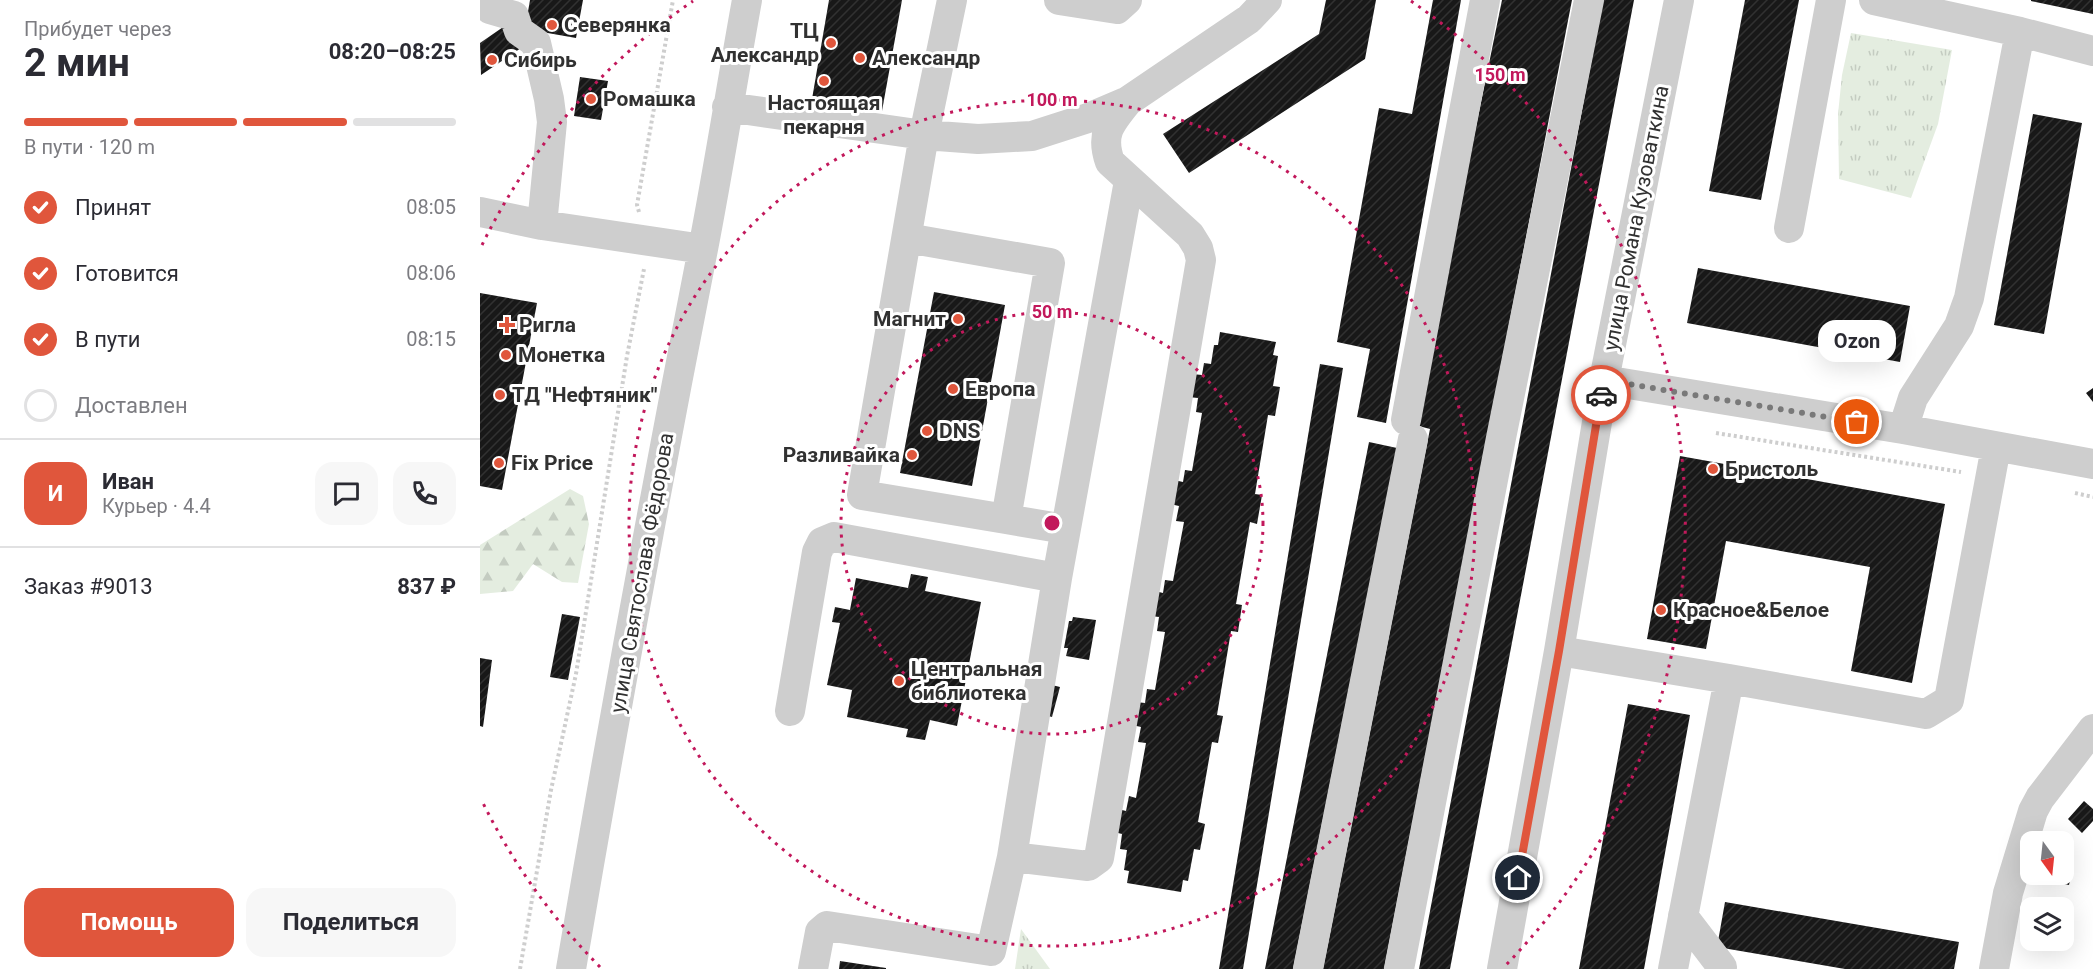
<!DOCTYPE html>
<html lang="ru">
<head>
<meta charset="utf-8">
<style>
	body { margin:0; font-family:Roboto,sans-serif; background:#f7f7f7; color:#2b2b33; height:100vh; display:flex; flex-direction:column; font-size:22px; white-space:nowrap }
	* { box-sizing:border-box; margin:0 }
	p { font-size:20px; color:#7c7c81 }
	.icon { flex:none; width:33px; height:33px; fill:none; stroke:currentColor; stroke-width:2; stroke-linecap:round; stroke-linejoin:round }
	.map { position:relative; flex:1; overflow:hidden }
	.sheet { display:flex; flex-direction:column; background:#fff; width:480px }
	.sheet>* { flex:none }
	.needle { width:39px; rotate:165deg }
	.tools { position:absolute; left:1540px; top:831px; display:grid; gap:12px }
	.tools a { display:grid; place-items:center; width:54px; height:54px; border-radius:12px; background:#fff; box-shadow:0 6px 24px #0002; font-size:30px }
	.pin { position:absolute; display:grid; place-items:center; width:51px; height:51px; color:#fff; margin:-26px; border:3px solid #fff; border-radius:50%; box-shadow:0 2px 6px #0007 }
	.courier { position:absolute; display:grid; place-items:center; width:60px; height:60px; margin:-30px; border:4px solid #e0563c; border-radius:50%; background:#fff; color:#222; box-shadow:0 2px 8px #0007 }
	.bubble { position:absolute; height:42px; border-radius:18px; background:#fff; box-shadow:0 6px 24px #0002; font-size:20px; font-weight:700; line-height:42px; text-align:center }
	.headline em { font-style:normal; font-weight:700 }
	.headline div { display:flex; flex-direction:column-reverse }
	.headline { display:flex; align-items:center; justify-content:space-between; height:102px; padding:0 24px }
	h1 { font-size:39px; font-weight:700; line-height:45px }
	.bar { display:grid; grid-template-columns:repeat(4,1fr); gap:9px 6px; align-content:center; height:72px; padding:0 24px }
	.bar i { height:8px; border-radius:4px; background:#e1e1e2 }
	.bar .selected { background:#e0563c }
	.bar p { grid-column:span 4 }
	.line { display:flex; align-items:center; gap:15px; padding:0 24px; border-top:2px solid #e1e1e2 }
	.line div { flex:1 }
	.round { display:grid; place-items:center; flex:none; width:63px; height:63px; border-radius:18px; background:#f7f7f7 }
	ol { padding:0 24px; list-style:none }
	li { display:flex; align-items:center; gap:18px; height:66px }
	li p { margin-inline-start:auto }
	li .icon { padding:6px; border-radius:50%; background:#e0563c; color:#fff; stroke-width:4 }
	li:last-child { color:#7c7c81 }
	li i { width:33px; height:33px; border:3px solid #e1e1e2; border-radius:50% }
	.primary-button { display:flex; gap:12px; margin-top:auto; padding:12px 24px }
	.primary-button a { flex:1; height:69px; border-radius:18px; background:#e0563c; color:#fff; font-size:24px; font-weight:700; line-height:69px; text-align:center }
	.primary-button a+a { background:#f7f7f7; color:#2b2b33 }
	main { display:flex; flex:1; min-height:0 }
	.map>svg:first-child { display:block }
</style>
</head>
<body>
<main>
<section class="sheet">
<div class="headline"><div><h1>2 мин</h1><p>Прибудет через</p></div><em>08:20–08:25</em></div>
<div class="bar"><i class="selected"></i><i class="selected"></i><i class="selected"></i><i></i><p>В пути · 120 m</p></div>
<ol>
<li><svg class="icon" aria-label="check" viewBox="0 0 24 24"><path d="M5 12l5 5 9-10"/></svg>Принят<p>08:05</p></li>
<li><svg class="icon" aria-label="check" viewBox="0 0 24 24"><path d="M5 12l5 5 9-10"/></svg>Готовится<p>08:06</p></li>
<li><svg class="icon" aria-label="check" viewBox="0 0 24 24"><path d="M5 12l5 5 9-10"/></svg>В пути<p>08:15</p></li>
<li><i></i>Доставлен</li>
</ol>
<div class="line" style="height:108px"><b class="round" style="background:#e0563c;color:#fff">И</b><div><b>Иван</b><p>Курьер · 4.4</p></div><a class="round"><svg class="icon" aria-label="chat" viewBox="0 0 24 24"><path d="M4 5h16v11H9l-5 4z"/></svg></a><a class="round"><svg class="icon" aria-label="phone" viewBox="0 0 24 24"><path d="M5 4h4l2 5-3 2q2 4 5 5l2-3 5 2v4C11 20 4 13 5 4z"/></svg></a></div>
<div class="line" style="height:78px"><div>Заказ #9013</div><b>837 ₽</b></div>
<div class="primary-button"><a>Помощь</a><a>Поделиться</a></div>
</section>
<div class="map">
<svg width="1613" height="969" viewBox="0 0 1613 969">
	<defs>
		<pattern id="grass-tufts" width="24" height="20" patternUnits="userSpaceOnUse" patternTransform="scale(1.5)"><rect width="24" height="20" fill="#e4ede0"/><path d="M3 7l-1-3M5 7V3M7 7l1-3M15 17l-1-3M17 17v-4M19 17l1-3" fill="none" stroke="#c4ccc1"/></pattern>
		<pattern id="forest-firs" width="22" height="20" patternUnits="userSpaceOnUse" patternTransform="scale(1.5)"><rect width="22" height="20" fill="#e4ede0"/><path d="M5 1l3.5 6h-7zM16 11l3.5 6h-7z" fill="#c4ccc1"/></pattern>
		<pattern id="building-hatch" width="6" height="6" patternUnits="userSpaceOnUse" patternTransform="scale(1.5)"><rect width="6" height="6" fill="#181818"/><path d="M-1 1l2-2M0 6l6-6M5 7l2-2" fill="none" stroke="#313131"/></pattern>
	</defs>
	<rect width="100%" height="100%" fill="#fff"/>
	<path fill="url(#grass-tufts)" d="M1371,33l101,17 -14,74 -27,74 -72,-19 -1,-65 4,-39z
		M541,929l29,40h-35z"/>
	<path fill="url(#forest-firs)" d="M90,489l13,7 6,28 -11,59 -16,-1 -29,-18 -20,27 -33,3v-49z"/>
	<path fill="url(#building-hatch)" d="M50,0h53l-7,38 -51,-9z
		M349,0h73l-20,111 -70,-12z
		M846,0h50l-11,59 -176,114 -26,-39 156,-100z
		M953,0h28l-75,423 -29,-6 13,-68 -33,-7 42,-234 33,6z
		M1022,0h70l-188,969h-61l107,-540 -15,-4z
		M1123,0h31l-184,969h-31z
		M1265,0h54l-38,200 -52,-9z
		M1551,0h62v14l-62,-13z
		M29,23l15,23 -43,29 -1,-32z
		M100,77l28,4 -7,39 -27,-4z
		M1553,114l49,9 -38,211 -50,-9z
		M1218,268l212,38 -10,56 -213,-39z
		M454,292l71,13 -33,181 -72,-13z
		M0,293l57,10 -35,187 -22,-4z
		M740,332l56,10 -3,13 5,1 -5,30 7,1 -5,29 -7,-1 -13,79 7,1 -5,29 -7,-2 -14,82 6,1 -4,27 -7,-1 -14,84 6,1 -5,27 -6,-1 -14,80 7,2 -5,26 -6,-1 -6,32 -5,-1 -2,12 -54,-9 2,-12 -5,-1 3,-20 -7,-1 2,-15 -8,-2 4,-23 8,2 3,-15 7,2 10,-55 -8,-1 3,-15 -9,-2 4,-23 9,1 2,-14 8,1 10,-58 -8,-1 2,-14 -8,-1 4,-25 8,2 2,-13 8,1 11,-59 -8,-1 3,-15 -9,-2 4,-24 9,2 2,-12 7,1 10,-58 -6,-1 2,-14 -10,-1 4,-23 10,1 2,-12 7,1 3,-19h4z
		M840,364l23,4 -100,601h-24z
		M1613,388v14l-7,-9z
		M889,442l28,6 -104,521h-28z
		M1200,456l265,48 -33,179 -61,-12 19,-104 -144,-26 -20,108 -59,-10z
		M431,574l17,3 -3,14 56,11 -24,124 -27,-6 -5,20 -19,-3 2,-8 -61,-12 5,-27 -25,-5 13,-62 -8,-1 3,-15 15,3 6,-32 52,10z
		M82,614l18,3 -12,63 -18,-3z
		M593,617l23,3 -7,40 -23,-4 2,-8h-4l5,-27h3z
		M0,658l12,2 -9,67 -3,-1z
		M568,684l12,3 -8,30 -12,-3z
		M1148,704l62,11 -46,254h-65z
		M1604,801l9,8v12l-11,12 -14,-14z
		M1584,859l10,1 -5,25 -19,-4 1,-7h13z
		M1245,902l234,40 -5,27h-109l-128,-22z
		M1558,940h20l-1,7 -19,-4z
		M360,961l46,7v1h-47z"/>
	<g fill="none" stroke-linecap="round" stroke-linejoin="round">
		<path stroke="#cecece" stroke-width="4" stroke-dasharray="3 3" stroke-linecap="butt" d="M159,212l-2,-7 36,-205
			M1236,433l245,39
			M1595,493l18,4
			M40,969l31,-179 25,-116 51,-318 17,-87"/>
		<path stroke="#cecece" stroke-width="30" d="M579,0l58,9 10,-9
			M1394,0l146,32 -51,266 -10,28 -46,72 -10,31
			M10,9l24,7 5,15 17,12 13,56 3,23 -10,103
			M1540,32l73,19
			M247,107l197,28 54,4 54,-3 56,-18 40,-17 121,-82 18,-19
			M0,212l62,13 161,24
			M1309,228l42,-228
			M427,238l143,25 -44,256 -144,-24 62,-360 28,-135
			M1124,380l299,49 190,35
			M926,420l79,-420
			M526,519l59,10
			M1079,651l170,28 197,35 23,-14 47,-253
			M310,711l27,-159 5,-10 12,-5 223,41
			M532,857l45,-279 72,-397
			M1203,916l39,51
			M91,969c41,-241 85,-481 132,-720 16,-83 29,-166 44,-249
			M333,969l7,-37 7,-6 164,25 21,-94 76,9 11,-8 102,-598 -3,-12 -8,-13 -80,-73c-10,-28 0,-39 18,-61
			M828,969l105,-530
			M919,969l102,-531 88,-438
			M1022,969l57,-318 45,-271 75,-380
			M1193,969l56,-290
			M1514,969l14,-76 25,-82 7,-13 53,-69"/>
	</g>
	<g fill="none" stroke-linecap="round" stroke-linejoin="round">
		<path stroke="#797979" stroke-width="6" stroke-dasharray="0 10.8" d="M1121,395l3,-15 253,42"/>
		<path stroke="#e0563c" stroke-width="8" d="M1038,878l41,-227 42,-256"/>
	</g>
	<g fill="none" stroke="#c2185b" stroke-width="3" stroke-dasharray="3 6">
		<circle cx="572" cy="523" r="211"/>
		<circle cx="572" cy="523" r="423"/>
		<path d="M120 967A634 634 0 0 1 2 801M2 245A634 634 0 0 1 213 1M931 1A634 634 0 0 1 1024 967"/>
	</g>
	<g fill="#e0563c" stroke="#fff" stroke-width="2">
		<circle cx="72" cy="25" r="6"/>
		<circle cx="351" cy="43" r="6"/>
		<circle cx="380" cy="58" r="6"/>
		<circle cx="12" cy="60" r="6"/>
		<circle cx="344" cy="81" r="6"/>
		<circle cx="111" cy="99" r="6"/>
		<circle cx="478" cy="319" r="6"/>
		<path d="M24 316h6v6h6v6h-6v6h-6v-6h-6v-6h6z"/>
		<circle cx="26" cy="355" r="6"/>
		<circle cx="473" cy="389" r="6"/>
		<circle cx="20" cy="395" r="6"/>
		<circle cx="447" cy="431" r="6"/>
		<circle cx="432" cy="455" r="6"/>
		<circle cx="19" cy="463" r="6"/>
		<circle cx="1233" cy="469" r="6"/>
		<circle cx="1181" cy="610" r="6"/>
		<circle cx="419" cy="681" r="6"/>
	</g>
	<g text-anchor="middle" stroke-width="6" stroke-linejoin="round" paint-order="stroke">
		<g font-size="21" font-weight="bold" fill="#313131" stroke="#fff" text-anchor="start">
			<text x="84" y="32">Северянка</text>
			<text x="339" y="38" text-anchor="end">ТЦ<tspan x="339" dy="24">Александр</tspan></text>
			<text x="392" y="65">Александр</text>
			<text x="24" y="67">Сибирь</text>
			<text x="123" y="106">Ромашка</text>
			<text x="344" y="110" text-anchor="middle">Настоящая<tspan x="344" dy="24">пекарня</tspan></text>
			<text x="466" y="326" text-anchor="end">Магнит</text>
			<text x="39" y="332">Ригла</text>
			<text x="38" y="362">Монетка</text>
			<text x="485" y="396">Европа</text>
			<text x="32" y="402">ТД "Нефтяник"</text>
			<text x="459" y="438">DNS</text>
			<text x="420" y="462" text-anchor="end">Разливайка</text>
			<text x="31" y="470">Fix Price</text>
			<text x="1245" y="476">Бристоль</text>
			<text x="1193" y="617">Красное&amp;Белое</text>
			<text x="431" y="676">Центральная<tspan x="431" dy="24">библиотека</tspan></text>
		</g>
		<g font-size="21" fill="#313131" stroke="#fff">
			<text transform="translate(1156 218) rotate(-79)" y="7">улица Романа Кузоваткина</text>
			<text transform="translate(162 573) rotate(-80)" y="7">улица Святослава Фёдорова</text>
		</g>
	</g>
	<circle cx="572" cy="523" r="9" fill="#c2185b" stroke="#fff" stroke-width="3"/>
	<g font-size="18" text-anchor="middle" font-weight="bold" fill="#c2185b" stroke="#fff" stroke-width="6" stroke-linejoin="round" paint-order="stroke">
		<text x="1020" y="81">150 m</text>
		<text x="572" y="106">100 m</text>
		<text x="572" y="318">50 m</text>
	</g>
</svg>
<div class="tools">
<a><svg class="needle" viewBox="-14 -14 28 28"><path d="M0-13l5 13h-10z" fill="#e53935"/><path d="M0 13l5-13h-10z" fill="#7c7c81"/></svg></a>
<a><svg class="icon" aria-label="layers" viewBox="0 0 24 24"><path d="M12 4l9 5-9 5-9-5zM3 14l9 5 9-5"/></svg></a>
</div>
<div class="pin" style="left:1377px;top:422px;background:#ea580c"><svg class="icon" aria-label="bag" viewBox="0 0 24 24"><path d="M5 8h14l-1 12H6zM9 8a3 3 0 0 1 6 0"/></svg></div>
<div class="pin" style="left:1038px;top:878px;background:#1f2937"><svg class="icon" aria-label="home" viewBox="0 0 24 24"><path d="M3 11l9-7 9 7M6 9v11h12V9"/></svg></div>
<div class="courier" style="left:1121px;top:395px"><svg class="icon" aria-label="car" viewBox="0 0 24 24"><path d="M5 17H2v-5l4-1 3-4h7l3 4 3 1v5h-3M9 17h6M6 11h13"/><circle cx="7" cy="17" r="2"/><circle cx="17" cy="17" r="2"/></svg></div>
<div class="bubble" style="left:1338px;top:320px;width:78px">Ozon</div>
</div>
</main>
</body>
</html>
